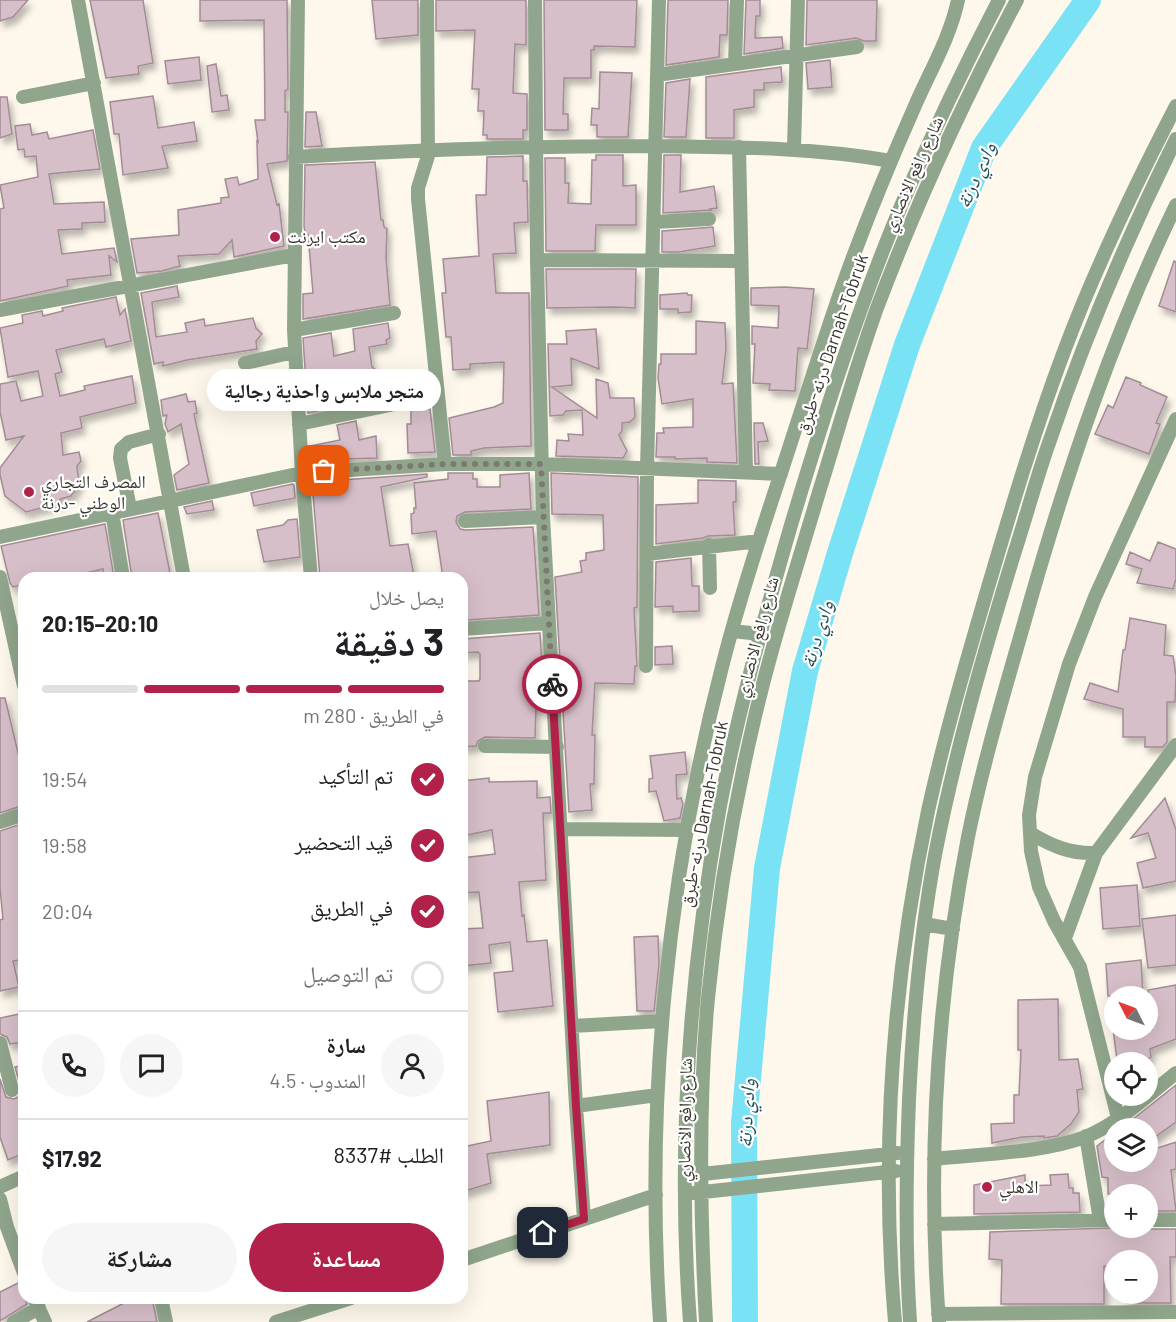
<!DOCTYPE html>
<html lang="ar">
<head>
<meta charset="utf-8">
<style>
	body { margin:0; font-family:Barlow,"Noto Naskh Arabic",sans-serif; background:#f6f6f6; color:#202124; direction:rtl; height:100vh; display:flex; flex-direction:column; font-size:22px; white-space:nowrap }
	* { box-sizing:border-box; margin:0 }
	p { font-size:20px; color:#757577 }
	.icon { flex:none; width:33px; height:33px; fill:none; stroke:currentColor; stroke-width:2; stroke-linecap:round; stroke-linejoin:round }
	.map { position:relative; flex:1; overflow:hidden; direction:ltr }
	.sheet { position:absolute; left:18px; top:572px; width:450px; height:732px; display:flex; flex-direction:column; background:#fff; border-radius:18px; box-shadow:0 6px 24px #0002; direction:rtl }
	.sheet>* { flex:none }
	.needle { width:39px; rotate:312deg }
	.fabs { position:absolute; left:1104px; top:986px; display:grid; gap:12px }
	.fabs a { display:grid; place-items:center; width:54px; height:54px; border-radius:50%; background:#fff; box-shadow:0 6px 24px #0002; font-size:30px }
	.pin { position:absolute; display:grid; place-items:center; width:51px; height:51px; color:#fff; margin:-26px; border-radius:12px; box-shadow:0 3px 9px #0006 }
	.courier { position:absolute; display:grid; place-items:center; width:60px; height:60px; margin:-30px; border:4px solid #b2214a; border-radius:50%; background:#fff; color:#222; box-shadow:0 2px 8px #0007 }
	.bubble { position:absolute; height:42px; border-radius:21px; background:#fff; box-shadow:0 6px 24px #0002; font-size:20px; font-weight:700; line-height:42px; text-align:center; direction:rtl }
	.headline em { font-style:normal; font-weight:700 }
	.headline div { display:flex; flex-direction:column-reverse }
	.headline { display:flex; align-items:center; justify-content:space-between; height:102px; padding:0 24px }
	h1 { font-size:39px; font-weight:700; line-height:45px }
	.bar { display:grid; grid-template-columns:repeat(4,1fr); gap:9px 6px; align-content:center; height:72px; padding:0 24px }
	.bar i { height:8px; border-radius:4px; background:#e0e0e0 }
	.bar .selected { background:#b2214a }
	.bar p { grid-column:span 4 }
	.line { display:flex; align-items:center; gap:15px; padding:0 24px; border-top:2px solid #e0e0e0 }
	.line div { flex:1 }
	.round { display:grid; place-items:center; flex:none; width:63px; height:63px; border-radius:32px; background:#f6f6f6 }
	ol { padding:0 24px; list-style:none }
	li { display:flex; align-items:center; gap:18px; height:66px }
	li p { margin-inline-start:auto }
	li .icon { padding:6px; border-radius:50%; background:#b2214a; color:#fff; stroke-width:4 }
	li:last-child { color:#757577 }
	li i { width:33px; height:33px; border:3px solid #e0e0e0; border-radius:50% }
	.cta { display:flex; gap:12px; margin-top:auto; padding:12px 24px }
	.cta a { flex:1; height:69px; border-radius:36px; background:#b2214a; color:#fff; font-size:24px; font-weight:700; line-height:69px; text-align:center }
	.cta a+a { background:#f6f6f6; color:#202124 }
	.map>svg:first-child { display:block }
</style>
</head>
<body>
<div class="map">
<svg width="1176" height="1322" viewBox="0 0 1176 1322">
	<defs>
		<filter id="shadow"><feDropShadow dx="3.5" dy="6" stdDeviation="3" flood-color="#0004"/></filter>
	</defs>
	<rect width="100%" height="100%" fill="#fef8ec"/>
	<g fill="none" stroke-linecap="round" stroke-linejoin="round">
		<path stroke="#79e2f5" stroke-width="26" d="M745,1322l-1,-199 23,-255 38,-197 35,-118 67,-208 77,-197 104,-148"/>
	</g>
	<path fill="#d7bfc9" stroke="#a28c96" stroke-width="1.5" filter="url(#shadow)" d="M0,0h28l-15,17 -13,4z
		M90,0h53l10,63 -15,3 1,8 -33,4z
		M200,0h87l1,89 -3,2v21h3l-1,49 -20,3 10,41 2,-1 5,42 -50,11 -2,-17 -13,14 -41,2 2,10 -18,5 -25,2 -6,-34 48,-4 -1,-25 43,-7v-5l8,-1 -4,-18 12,-2 2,8 19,-6 -1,-38 1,1 -3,-22h10l-1,-100 -64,1z
		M372,0h46v35l-42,4z
		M436,0h90v45l-11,-1 -2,49 14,1v36h-4v9h-36v-4h-4l1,-24h-6l1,-22h-7l3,-59 -39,1z
		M544,0h93l-2,47 -41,-1v4h-3v28h-27l-1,36h5v16h-23z
		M668,0h60l-1,35h-7l-1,22 -53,8z
		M746,0h14v16h-4l-1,22 27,-1 1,11 -39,6z
		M807,0h70l-1,41h-12l-8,-3 -50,7z
		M199,57l2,23 -33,4 -3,-23z
		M830,60l2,27 -24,2 -2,-26z
		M216,64l5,32 6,-1 2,15 -17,2 -5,-46z
		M781,67l1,15 -18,1v7h-10v17l-20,3v28h-28v-61z
		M600,72l32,1 -4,64h-31v-12h-6l1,-17 7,1z
		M690,79l-4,58h-22l2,-54z
		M153,96l5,32 36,-6 3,19 -35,5 6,22 -45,7 -4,-41h-5l-4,-32z
		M0,97h7l5,37 -12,4z
		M306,112h10l6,34 -17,1z
		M30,124l2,11 15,-3 2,7 44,-9 7,39 -51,5 5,30 50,-2 1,20 -23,1v6l-24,1 4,24 52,-6 3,14 -8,-6 2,19 -44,5 1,6 -68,15v-92l4,-1 -4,-23 38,-8 -2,-21 -11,1 -1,-8 -6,1 -3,-24z
		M596,155h27v31l13,-1v40h-40l-1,26h-49l-1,-93h20v25h4l-1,20 23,1 1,-44h4z
		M664,155h17l-1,37 34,-6 3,22 -7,1 1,1 -48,3z
		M523,156v25h4l1,41 -14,1 2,30 -23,1 3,39h33l2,153 -47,2 -13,3v4h-18l-4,-37 45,-11 9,-4 1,-41 -34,2v5l-17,1 -2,-33h-5l-4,-44h4l-3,-34 36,-3 -3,-61h10l1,-38z
		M375,162l6,58h2l1,7 3,2 -1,29 4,47 -87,14v-25l10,-1 -5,-59 -3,-2 -1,-6 1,-61z
		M713,227l2,19 -36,6h-17v-21z
		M1174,261l2,1v50l-17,-6z
		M546,269h90l-1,39 -21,-1 -67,1z
		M177,286l2,11 -27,5 4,35 31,-5 -2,-9 19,-4 1,7 48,-8 3,10 6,6 -6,7 1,8 -70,11 -24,6v-4l-9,2 -13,-71z
		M785,287l29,2 -7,60 -9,-1 -3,43 -26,-1 1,-6 -17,-1 2,-39h-3v-18l26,2 1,-22 -28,-1v-17z
		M687,293l1,2h4l-1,17 -13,1v-4h-18v-14z
		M116,297l4,18 5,-6 6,32 -25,6 -2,-8 -48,11 6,22 -7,2 5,22 25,-6 -1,-4 48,-10 4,27 -56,14 2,11 -21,5 2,22 16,-3 2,9 -4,5 2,19 -8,11 -11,3v4l-34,9 -21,-16 -5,-21v-7l24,-32 -18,4 -6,-28v-28l16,-3 5,20 22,-5 -5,-25 -30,6 -8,-49 23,-5 -1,-8 20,-4 1,5 20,-5 -1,-3z
		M696,321l29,2 1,26 -4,35 11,-1 4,80 -30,-1v-4l-32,1v-2h-19l1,-24h7l-1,-5 30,-1v-28l-31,5 -4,-26 1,-14h2v-10h35z
		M388,323l2,15 -4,2 1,4 -18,3 3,20 12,8 11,-2 3,20 -90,20 -5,-75 28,-5 3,23 21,-5 -2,-22z
		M596,329l3,40 -28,-11 1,27 -20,2 45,31 -1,-39 12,4 2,15h24l1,19 -5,5 -8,1v8l-3,4 8,16 -4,7 -67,-2 1,-16 12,1 -1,-7 15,1 -1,-25 -16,1 -3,4 -13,1 -2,-72h19l-1,-13z
		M1126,377l15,6 -1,2 27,12 -11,26 4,1 -11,30 -54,-20 13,-29 5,3z
		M186,394l2,8 7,-1 2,12 -3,1 15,69 -32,7 -3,-15 15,-11 -8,-40 -13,8 -3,-8 2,-9 -4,1 -2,-16z
		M430,409l5,43 -27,1 -1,-29h4v-14z
		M356,421l3,19 17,-4 1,22 -67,2v-14l30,-6 -3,-15z
		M754,423h9l5,18 -10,1 1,22h-4z
		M448,473h25v6h4v8h23v-12l29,-2 2,36 -66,3 -8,4 -1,6 4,7 5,1 68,-3 6,88 -72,5v-4h-5v-38h-19l-7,-47 -24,3 -1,-20 3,-1v-5h2l-2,-25 34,-4z
		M551,473l87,4 -1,130 -3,1 3,58h-2l-1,18 -39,-1 -3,52h3l-1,49h-4l2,26 -23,2 -14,-235 27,-5 -2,-11 6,-1v-7l18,-3 -1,-35 -51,-1z
		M427,474v3l-46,10 9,59 18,-2 6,32 -94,2 -8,-96z
		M698,480l38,1v21h-3l2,33 -27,1 -5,2 -47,6v-39l42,-2z
		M292,484l2,1 1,13 -41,8 -3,-13z
		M212,501l2,9 -27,4 -3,-7z
		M158,513l13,65h-39l-9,-58z
		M297,519l3,38 -36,5 -7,-32 26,-5 5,-5z
		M105,524l9,54h-10l-1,-9 -26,6v3h-53v6l-11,3 -3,-4 -9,-37z
		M1158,542l18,7v30l-3,10 -36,-6 5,-14 -16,-5 4,-12 20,9z
		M691,558l1,28h7v25l-26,1v-6l-18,1 1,-45z
		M1130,618l36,7 -2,30 9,1 3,20 -1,26h-8v40l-4,5h-18v-10h-22v-28l-39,-10 6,-16 28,9 5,-42h2z
		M540,633l3,49h-6l-2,56 -50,-1 -7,4 -2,5 -14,1v-66h17l1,-2v-25l-2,-2 -16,1v-14z
		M672,646l1,18 -18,1v-18z
		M0,698h5l19,80v27l-24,8z
		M685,752l2,22 -11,1 1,24 4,-1 2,6 -3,14 -16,3 -8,-30 -7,1v-13l4,-1 -3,-22z
		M489,778v4l48,-1v17l13,-1 1,16h-8l3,67 -27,2 3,34 2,-1 3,27 20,-2 6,66 -55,6 -4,-39 19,-2 -3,-29 -21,3 2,18 -29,3v-37l21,-1 -4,-36 -17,1v-35l33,-4 -3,-24 -30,6v-55z
		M1165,798l11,32v51l-33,7 -6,-25 19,-5 -8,-25 -17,5z
		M24,823v136l-11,2 6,26 -19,4v-71l3,-1 -3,-31v-57z
		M1137,885l3,41 -37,3 -3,-41z
		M1176,915v50l-28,3 -6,-49z
		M658,936l1,28 -5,47h-17l-3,-74z
		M1141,960l2,36h-35l-2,-32z
		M1176,985v54l-26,10 1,8 -7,5h-18v-3l-9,1 -4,-31h39l-4,-39z
		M1058,999l1,61 19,-1 5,30 -6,1 2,22 -8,12 -14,12 -13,2v-2l-22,1 -30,6 -1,-19 23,-1v-28h5l2,-45h-3v-50z
		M24,1013v29l-14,2 -3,-7 -7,-3v-16z
		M24,1065v88l-16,7 -8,-23v-58l6,18 8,2 4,-2 3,-9 -6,-21z
		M1176,1085v37l-28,20v-14h-14l-1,-9z
		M549,1092l1,53 -63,9 4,29 -29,9v-45l29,-6 -4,-40z
		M1114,1133v28h34v-10l28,-9v27l-5,1 5,41h-28v-17l-3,-1 -37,1v-16l-6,-1 -5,-31z
		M1068,1174l1,14h4v5h6l1,19 -106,2v-29l51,-10v11l26,-1 -1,-10z
		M1140,1227l8,2h28v28h-6l1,46h-44v-10h21v-33h-34v7l-10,-1v38h-103l1,-44 -13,-1 1,-27z
		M20,1282l7,22 -27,17v-29z
		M123,1298h29l5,24h-70l39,-20z"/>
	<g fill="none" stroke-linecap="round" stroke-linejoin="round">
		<path stroke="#90a68c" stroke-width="14" d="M78,0l106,578
			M298,0l-4,330 8,143 9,105
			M427,0l1,156 -10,32v11l27,265
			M535,0l2,260 6,257 33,589 8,113
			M735,64l2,-64
			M657,75l200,-28
			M23,97l71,-14
			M739,147l7,325
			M794,149l4,-149
			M295,157c118,-7 236,-11 355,-11 81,1 161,1 241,15
			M655,222l54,-3
			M537,260l204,1
			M0,310l294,-55
			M294,330l100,-17
			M245,363l49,-11
			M299,424l139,-29
			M130,508l-10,-50 1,-9 8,-7 30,-8
			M112,512l11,66
			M465,521l78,-4
			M0,537l302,-64 143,-9h96l240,10
			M709,545l1,43
			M647,554l112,-13
			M0,577l24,109
			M462,629l86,-6
			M732,631l29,3
			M646,666l1,-197 12,-469
			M485,746l72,1
			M0,822l24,-8
			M561,829l125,1
			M1030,833c22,13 40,21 66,20
			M924,924l29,5
			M1065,938l31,-85 80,-108
			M572,1026l90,-5
			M0,1043l12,47
			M576,1106l81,-11
			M1118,1118l-38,-151 -26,-46 -15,-34 -8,-36 -2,-36 6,-38 34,-113 26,-67 81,-178
			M1086,1136l14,84
			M934,1159c45,-5 109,-6 151,-22 33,-13 63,-42 91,-64
			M693,1175l205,-22
			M0,1187l24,-11
			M694,1193l202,-22
			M0,1199l7,28 17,46
			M1148,1220h28
			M934,1224l180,-4
			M462,1260l194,-65
			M34,1298l11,24
			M161,1298l5,24
			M938,1314l238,-2
			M14,1322l25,-14
			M276,1322l75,-24
			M660,1322c-15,-219 7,-442 62,-655 16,-64 37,-128 58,-191 20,-61 39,-122 60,-183 22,-63 47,-124 74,-185 15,-35 36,-70 44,-108
			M690,1322c-13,-172 -1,-346 30,-516 18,-94 44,-188 71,-281 33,-110 68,-220 113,-326 29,-67 61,-134 95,-199
			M706,1322c-6,-108 -8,-217 2,-324 9,-92 24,-183 45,-273 18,-79 43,-155 66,-233 19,-61 36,-123 58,-184 40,-106 87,-208 140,-308
			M895,1322c-15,-170 -2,-344 33,-511 17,-77 39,-152 61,-227 23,-78 46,-155 74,-230 32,-86 71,-167 113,-248
			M910,1322c-5,-74 -4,-148 -1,-222 4,-82 11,-164 26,-245 20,-103 49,-203 80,-304 12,-37 22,-75 35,-111 35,-104 78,-204 126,-301
			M939,1322c-12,-162 -2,-325 29,-485 16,-79 40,-157 62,-235 39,-136 84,-269 146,-397"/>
	</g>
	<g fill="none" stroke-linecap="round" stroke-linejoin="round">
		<path stroke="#7d7970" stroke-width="6" stroke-dasharray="0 10.8" d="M324,471l121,-7h96l11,220"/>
		<path stroke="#b2214a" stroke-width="8" d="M543,1233l41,-14 -8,-113 -24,-422"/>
	</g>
	<g fill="#b2214a" stroke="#fff" stroke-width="2">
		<circle cx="275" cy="237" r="6"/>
		<circle cx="29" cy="492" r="6"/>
		<circle cx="987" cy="1187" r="6"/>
	</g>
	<g text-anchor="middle" stroke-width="4.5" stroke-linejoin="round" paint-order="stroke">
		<g font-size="18" fill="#38352d" stroke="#fff">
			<text transform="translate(913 174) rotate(-66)" y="6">شارع رافع الانصاري</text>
			<text transform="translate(832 344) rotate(-71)" y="6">درنه-طبرق Darnah-Tobruk</text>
			<text transform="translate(757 637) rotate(-75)" y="6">شارع رافع الانصاري</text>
			<text transform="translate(704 814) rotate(-79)" y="6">درنه-طبرق Darnah-Tobruk</text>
			<text transform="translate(685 1120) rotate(-89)" y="6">شارع رافع الانصاري</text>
		</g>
		<g font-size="18" fill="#38352d" stroke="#fff" text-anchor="start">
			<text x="287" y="243">مكتب ايرنت</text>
			<text x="41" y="488">المصرف التجاري<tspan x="41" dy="21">الوطني -درنة</tspan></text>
			<text x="999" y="1193">الاهلي</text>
		</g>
		<g font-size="20" font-style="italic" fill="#215058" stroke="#fff">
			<text transform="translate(976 175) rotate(-66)" y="7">وادي درنة</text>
			<text transform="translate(817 634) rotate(-73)" y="7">وادي درنة</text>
			<text transform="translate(746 1113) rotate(-87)" y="7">وادي درنة</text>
		</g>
	</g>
</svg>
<div class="fabs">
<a><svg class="needle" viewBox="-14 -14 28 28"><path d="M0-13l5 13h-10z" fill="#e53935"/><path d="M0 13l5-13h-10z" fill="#757577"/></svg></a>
<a><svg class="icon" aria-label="locate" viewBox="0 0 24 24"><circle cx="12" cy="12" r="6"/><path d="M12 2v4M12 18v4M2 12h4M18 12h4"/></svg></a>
<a><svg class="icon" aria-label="layers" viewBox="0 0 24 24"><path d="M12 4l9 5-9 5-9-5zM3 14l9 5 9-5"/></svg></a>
<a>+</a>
<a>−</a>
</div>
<div class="pin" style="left:324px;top:471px;background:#ea580c"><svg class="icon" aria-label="bag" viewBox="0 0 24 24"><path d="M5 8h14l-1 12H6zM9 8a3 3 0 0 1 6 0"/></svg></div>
<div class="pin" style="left:543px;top:1233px;background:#1f2937"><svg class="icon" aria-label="home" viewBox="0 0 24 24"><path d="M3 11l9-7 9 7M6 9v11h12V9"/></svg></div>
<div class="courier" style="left:552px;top:684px"><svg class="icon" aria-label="bike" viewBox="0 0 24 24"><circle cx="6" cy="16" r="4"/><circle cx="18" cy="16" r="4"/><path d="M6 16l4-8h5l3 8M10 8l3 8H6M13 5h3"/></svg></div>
<div class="bubble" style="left:207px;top:369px;width:234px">متجر ملابس واحذية رجالية</div>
<section class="sheet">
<div class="headline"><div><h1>3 دقيقة</h1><p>يصل خلال</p></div><em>20:10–20:15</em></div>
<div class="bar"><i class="selected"></i><i class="selected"></i><i class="selected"></i><i></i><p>في الطريق · 280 m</p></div>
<ol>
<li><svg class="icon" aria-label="check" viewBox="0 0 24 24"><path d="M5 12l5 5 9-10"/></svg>تم التأكيد<p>19:54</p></li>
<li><svg class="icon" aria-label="check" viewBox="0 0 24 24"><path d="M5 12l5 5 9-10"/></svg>قيد التحضير<p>19:58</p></li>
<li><svg class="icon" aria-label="check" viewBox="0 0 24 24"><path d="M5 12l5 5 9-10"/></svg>في الطريق<p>20:04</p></li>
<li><i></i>تم التوصيل</li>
</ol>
<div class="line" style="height:108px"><a class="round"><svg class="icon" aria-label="person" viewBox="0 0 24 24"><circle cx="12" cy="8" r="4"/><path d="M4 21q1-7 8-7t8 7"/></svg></a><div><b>سارة</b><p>المندوب · 4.5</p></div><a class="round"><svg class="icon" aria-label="chat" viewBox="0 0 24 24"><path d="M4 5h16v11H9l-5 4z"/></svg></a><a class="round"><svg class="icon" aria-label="phone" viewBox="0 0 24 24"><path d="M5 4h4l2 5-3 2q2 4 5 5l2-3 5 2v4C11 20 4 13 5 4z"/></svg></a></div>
<div class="line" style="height:78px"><div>الطلب #8337</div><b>$17.92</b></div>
<div class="cta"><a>مساعدة</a><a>مشاركة</a></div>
</section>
</div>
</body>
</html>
